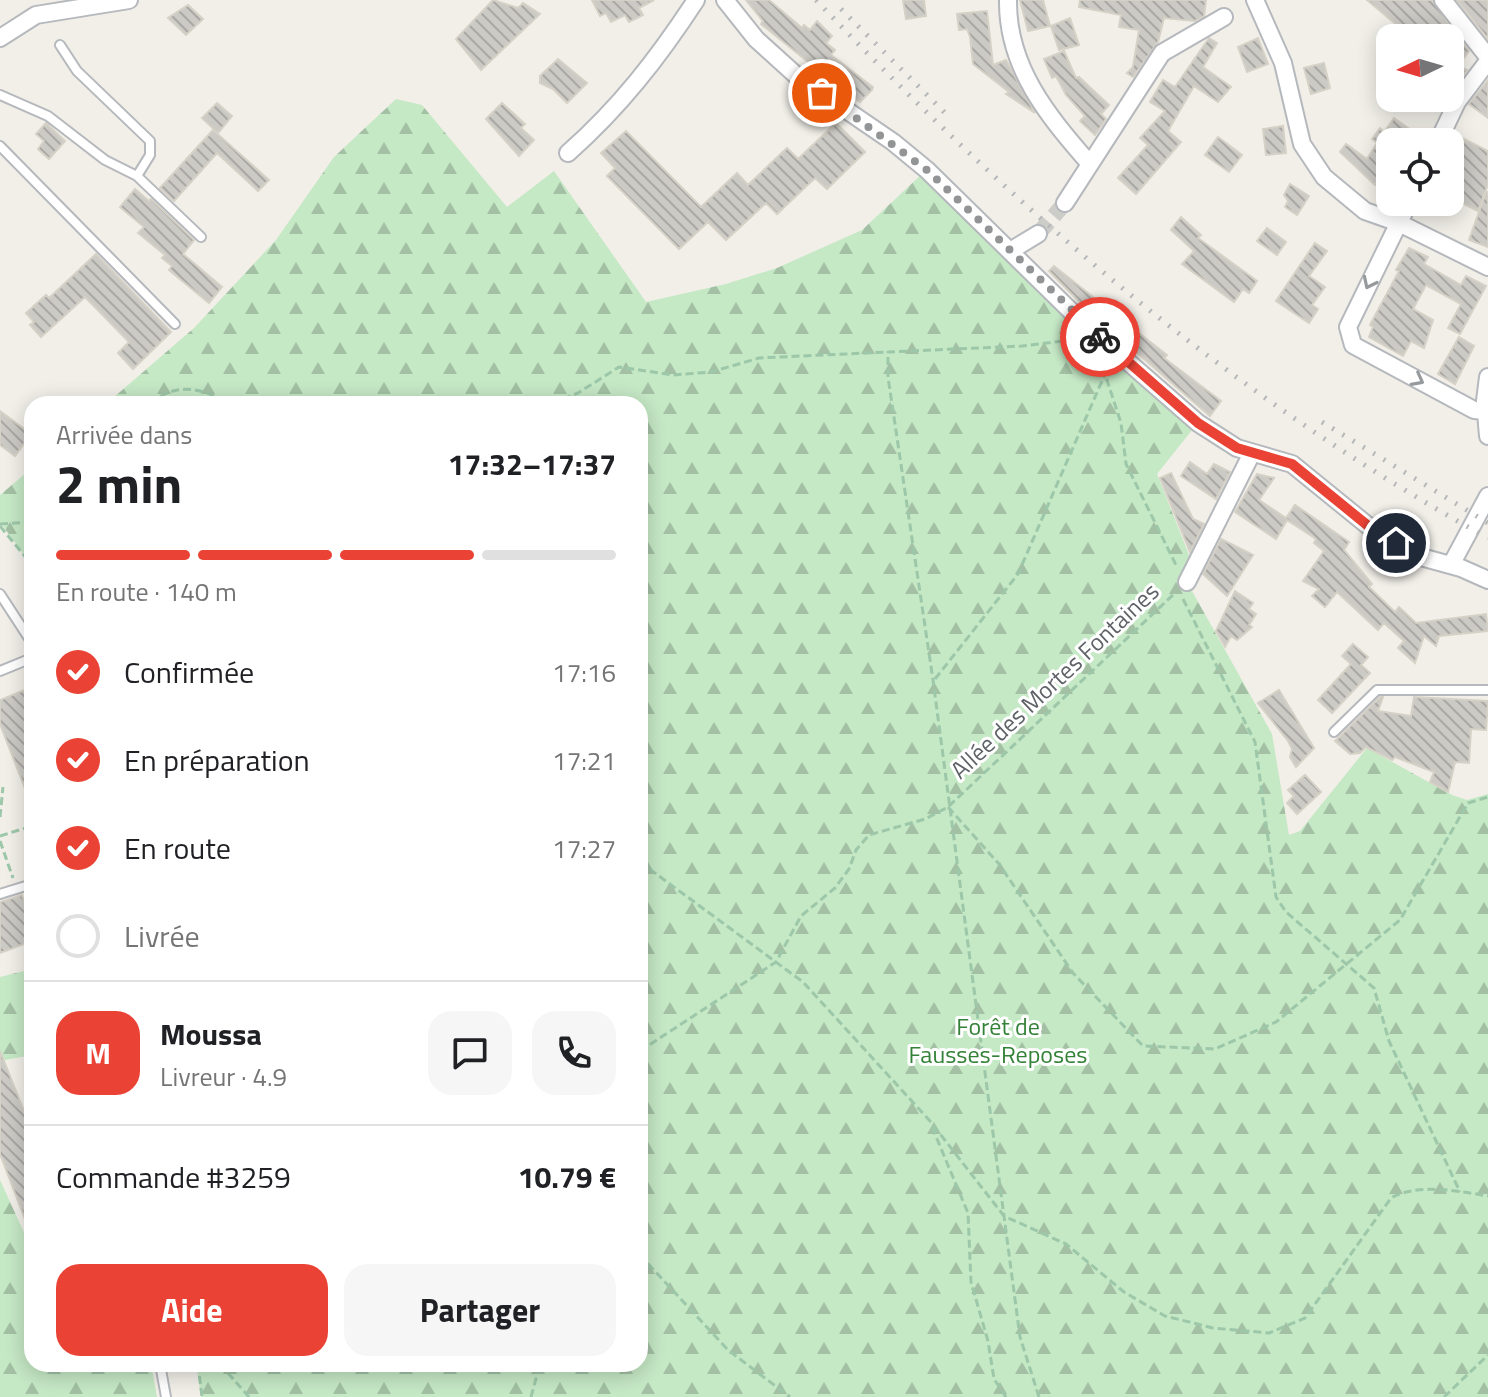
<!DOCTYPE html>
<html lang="fr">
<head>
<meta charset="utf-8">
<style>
	body { margin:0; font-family:"Titillium Web",sans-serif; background:#f6f6f6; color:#202124; height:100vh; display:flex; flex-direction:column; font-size:30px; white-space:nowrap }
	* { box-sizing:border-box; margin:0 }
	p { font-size:26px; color:#757577 }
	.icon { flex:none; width:44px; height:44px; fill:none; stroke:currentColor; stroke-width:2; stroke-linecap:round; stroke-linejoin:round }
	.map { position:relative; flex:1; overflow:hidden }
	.details { position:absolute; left:24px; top:396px; width:624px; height:976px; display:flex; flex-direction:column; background:#fff; border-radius:24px; box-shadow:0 4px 20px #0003 }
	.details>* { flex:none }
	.needle { width:52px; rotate:265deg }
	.fabs { position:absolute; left:1376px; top:24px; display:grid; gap:16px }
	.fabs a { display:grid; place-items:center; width:88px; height:88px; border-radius:16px; background:#fff; box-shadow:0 4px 20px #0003; font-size:40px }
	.pin { position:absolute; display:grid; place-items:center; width:68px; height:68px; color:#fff; margin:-34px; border:4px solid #fff; border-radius:50%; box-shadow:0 2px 8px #0007 }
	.courier { position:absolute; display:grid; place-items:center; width:80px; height:80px; margin:-40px; border:6px solid #ea4335; border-radius:50%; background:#fff; color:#222; box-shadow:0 2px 10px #0007 }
	.head em { font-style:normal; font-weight:700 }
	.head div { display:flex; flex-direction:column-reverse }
	.head { display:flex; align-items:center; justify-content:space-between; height:136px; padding:0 32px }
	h1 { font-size:52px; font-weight:700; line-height:60px }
	.bar { display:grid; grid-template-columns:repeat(4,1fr); gap:12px 8px; align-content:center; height:96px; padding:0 32px }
	.bar i { height:10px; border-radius:6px; background:#e0e0e0 }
	.bar .selected { background:#ea4335 }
	.bar p { grid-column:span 4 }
	.line { display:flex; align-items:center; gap:20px; padding:0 32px; border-top:2px solid #e0e0e0 }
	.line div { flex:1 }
	.round { display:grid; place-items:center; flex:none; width:84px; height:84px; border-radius:24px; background:#f6f6f6 }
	ol { padding:0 32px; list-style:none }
	li { display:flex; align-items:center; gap:24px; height:88px }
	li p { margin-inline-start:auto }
	li .icon { padding:8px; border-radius:50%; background:#ea4335; color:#fff; stroke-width:4 }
	li:last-child { color:#757577 }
	li i { width:44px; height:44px; border:4px solid #e0e0e0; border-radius:50% }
	.button { display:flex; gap:16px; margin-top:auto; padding:16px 32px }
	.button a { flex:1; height:92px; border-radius:24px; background:#ea4335; color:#fff; font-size:32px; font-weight:700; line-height:92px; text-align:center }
	.button a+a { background:#f6f6f6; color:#202124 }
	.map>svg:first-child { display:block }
</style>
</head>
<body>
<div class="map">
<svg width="1488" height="1397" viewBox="0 0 1488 1397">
	<defs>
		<pattern id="forest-firs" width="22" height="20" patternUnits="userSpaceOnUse" patternTransform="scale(2)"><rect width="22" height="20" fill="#c5e8c5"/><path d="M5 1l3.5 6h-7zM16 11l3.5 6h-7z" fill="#a3c0a4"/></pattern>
		<pattern id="building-back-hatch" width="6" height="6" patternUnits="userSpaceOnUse" patternTransform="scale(2)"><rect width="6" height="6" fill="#cccac5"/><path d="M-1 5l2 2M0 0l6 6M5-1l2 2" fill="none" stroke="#a9a8a4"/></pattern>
	</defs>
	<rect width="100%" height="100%" fill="#f1efe8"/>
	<path fill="url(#forest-firs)" d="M396,99l26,6 85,102 47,-36 92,131 80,-18 51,-16 85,-38 60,-56 157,155 113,101 -35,44 36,91 -6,17 85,152 17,101 11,-4 67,-83 85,47 15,5 21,-6v603h-1287l-5,-33h444v-960h-534l88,-76 82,-88 58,-83z
		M32,468v98l-32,-44v-27z
		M32,969v86l-32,6v-84z
		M0,1180l32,70v114h119l6,33h-157z"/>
	<path fill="url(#building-back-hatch)" stroke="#d6d1c6" stroke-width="2" d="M493,0l25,8 5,-5 17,11 -59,56 -25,-31z
		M592,0h62l-15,8 4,7 -14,7 -4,-7 -14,7 -5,-9 -6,3z
		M746,0h23l33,28 2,-3 6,5 7,-9 15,15 -6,7 9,7 -4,5 42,32 -1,3 -12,12 -16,-11 -83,-67 2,-3z
		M903,0h21l2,16 -20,3z
		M1020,0h23l7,26 -22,5z
		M1080,0h126l-2,16 -9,5 -31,-3 -6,24 -25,35 -6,-4 6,-6 6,-37 -20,-3 2,-12 -42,-8z
		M1367,0h65l37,51 -11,15 9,4 -15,20 -2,-52h-62l10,-12z
		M1457,0h31v39z
		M188,5l15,14 -17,16 -18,-17z
		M987,11l6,54 13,-5 29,53 -29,-19 3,-2 -36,-28 -3,-27 -3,-8 -8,1 -2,-16z
		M1070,18l9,27 -20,5 -8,-24z
		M1209,38l8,5 -14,24 28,20 -13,15 -24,-16 -26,45 13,11 -45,52 -18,-16 30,-33 -8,-7 25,-27 -15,-9 13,-22 12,7z
		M1258,38l10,26 -21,8 -9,-25z
		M1064,51l12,27 3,-1 30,28 -8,9 5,5 -11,16 -15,-14 5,-5 -19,-21 -10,-19 -4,2 -8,-19z
		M558,59l29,24 -20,20 -14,-14 -13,-6v-7z
		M1324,63l6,25 -19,6 -7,-26z
		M1488,80v38l-19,-14z
		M217,103l15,13 -14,17 -16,-15z
		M502,103l23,21 -4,4 13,12 -15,16 -33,-37z
		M1394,118l14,10 -10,14h-8v11l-11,14 5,5 -9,13 -35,-33 6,-8 21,15 10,-16 -5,-4 8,-11 4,4z
		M46,123l19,18 -16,18 -11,-10 6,-8 -8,-7z
		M836,123l29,29 -38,37 -12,-11 -38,36 -11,-11 -40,37 -18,-18 -29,27 -72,-73 8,-8 -14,-15 25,-22 75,76 36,-34 11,12 39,-37 11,11z
		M1283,126l3,27 -20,2 -3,-26z
		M213,130l56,50 -11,11 -41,-38 -43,48 -14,-13z
		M1454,134l34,17v33l-10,27 -26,-13 7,-17 -9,-4v-35z
		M1218,137l24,18 -13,17 -24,-17z
		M1290,184l19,12 -12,19 -12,-8 3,-6 -4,-6z
		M135,189l14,12 2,-2 43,41 -11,14 39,33 -13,16 -40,-33 3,-4 -10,-8 3,-3 -27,-22 6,-6 -24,-20z
		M1486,192h2v55l-19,-7z
		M1181,217l20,18 -3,3 59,43 -8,12 -6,-4 -9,13 -52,-38 12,-13 -23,-21z
		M1267,228l19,14 -9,13 -20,-14z
		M1315,243l12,8 -18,25 16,11 -13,18 6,4 -9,14 -33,-22z
		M1409,248l19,9 -4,7 37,21 5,-9 20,10 -26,48 -12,-6 13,-24 -35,-19 -13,24 20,11 -9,28 -13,-7 -8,15 -34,-19 4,-10 -3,-2 29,-54 -3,-1z
		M96,254l75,78 -38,37 -15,-16 11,-11 -44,-45 -44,40 -11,-12 4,-3 -8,-9 20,-18 3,3z
		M1054,266l48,38 -10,11 -43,-44z
		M1130,326l37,29 -3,3 57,43 -11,15 -89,-77z
		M1459,337l15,9 -19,38 -17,-10z
		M0,411l31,23 -16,22 -15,-11z
		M1190,462l17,12 7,-10 16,8 -14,27 -35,-23z
		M1171,473l22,46 11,5 -14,28 -30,-74z
		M1257,474l17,4 -15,22 27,18 9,-13 54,37 -5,8 28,34 -3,3 26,25 4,-5 17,16 70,-9 2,17 -49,5 -3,10 -12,-10 -9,27 -17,-15 6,-7 -20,-18 -6,7 -41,-38 -12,15 -13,-11 7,-7 -16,-8 21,-30 -10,-8 2,-4 -29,-19 -11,19 -41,-27z
		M1221,539l32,16 -26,41 -24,-22z
		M1235,591l18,12 -4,6 7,5 -7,11 3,2 -15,13 -6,-4 -6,11 -9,-16z
		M1353,644l15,13 -7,8 9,8 -38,40 -14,-13 33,-36 -9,-8z
		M27,689l5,13 -1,102 -31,-80v-24z
		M1279,690l35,58 -18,19 -6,-10 2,-8 -4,-8 -30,-38z
		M1380,697h3l-5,14 33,5 3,-19 74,4 -2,29 -15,-1 -2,34 -14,-1 -7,30 -18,-10 4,-10 -39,-15 -3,3 -26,-13 -6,6 -10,1 -15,-13z
		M1305,775l16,17 -24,22 -10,-11 7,-7 -6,-6z
		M22,895l10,28v18l-32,12v-51z
		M0,1051l32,80 -1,104 -31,-81z"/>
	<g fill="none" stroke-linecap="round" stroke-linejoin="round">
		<path stroke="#ccccc8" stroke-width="16" stroke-dasharray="16 8" stroke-linecap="butt" d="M1038,234l27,-31"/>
		<defs>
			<path id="lane" d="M60,45l17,26 73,70v14l-13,21
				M0,95l48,21 57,44 32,16 64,61
				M0,146l175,178
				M0,594l32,49
				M0,671l32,-13
				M1334,732l43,-42h111
				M0,894l29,-9 3,6
				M160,1364l6,33"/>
			<path id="street" d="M725,0l31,39 42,38 95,65 34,28 152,149 119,104 39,25 55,16 80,65 49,28 40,11 27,12
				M1008,0c-1,67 40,116 81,163
				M1255,0l28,63 19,81 22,33 41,34 34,12 89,44
				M1443,0l45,57
				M0,38l36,-23 93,-15
				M1438,142l19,-40 31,-41
				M568,153c52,-46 90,-95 128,-153
				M1409,202l-61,125 5,18 121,65 11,1
				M1065,203l97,-150 62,-36
				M1010,251l28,-17
				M1488,377l-3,24 3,35
				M1451,565l37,-69
				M1187,582l65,-129"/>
		</defs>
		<use href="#lane" stroke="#b5b8bc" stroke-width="12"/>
		<use href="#street" stroke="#b5b8bc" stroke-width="20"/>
		<path stroke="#9cc7a9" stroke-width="3" stroke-dasharray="8 4" stroke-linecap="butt" d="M1095,358l10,16 16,49 5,41 50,101
			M151,404c21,-22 54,-17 76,0
			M552,404l26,-11 41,-26 54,8 38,-3 48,-14 129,-6
			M0,524l32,-2
			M0,526l32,39
			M1183,599l72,143 21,155 10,15 88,76 15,53 71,151
			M935,679l83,-105 87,-200
			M948,807l51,57 74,109 70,73 72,3 61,-27 124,-102 68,-117 20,-6
			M0,817l3,-30
			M0,836l32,-10
			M0,841l13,37
			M640,862l163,120 127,139 74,95 62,28 58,48 41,24 48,12 56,5 36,-15 86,-120c26,-15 68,-7 97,-2
			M640,1051l136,-89 25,-46 34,-28 14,-19 7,-19 13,-15 56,-16 23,-12 227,-214
			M932,1127l36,86 3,69 17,59 6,38 12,18
			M640,1255l88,95 62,47
			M198,1364l4,33
			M220,1364l29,33
			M531,1397l9,-33
			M1039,1397l-19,-60 -87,-657 -45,-303v-25l134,-6 56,-7
			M1444,1397l44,-42"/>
		<use href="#lane" stroke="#fff" stroke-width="8"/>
		<use href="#street" stroke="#fff" stroke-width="16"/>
		<path stroke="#b6b7b8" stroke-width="5" stroke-dasharray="2 10" stroke-linecap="butt" d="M816,0c197,208 419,400 672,538
			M841,9l104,104
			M1322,422l166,101"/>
	</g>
	<defs><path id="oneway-chevron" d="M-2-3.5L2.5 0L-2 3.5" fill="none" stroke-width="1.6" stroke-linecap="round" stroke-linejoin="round" transform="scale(2)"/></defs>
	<g stroke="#979a9d">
		<use href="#oneway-chevron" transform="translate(1369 283) rotate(116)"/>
		<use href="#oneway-chevron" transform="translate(1418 380) rotate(28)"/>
	</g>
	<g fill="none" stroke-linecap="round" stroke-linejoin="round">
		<path stroke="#929495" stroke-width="8" stroke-dasharray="0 14.4" d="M822,93l105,77 173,167"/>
		<path stroke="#ea4335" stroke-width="10" d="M1100,337l98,86 39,25 55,16 80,65 24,14"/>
	</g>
	<g text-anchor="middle" stroke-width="6" stroke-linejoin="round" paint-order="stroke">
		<g font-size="24" fill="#5f6368" stroke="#fff">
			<text transform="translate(1055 681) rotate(-43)" y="8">Allée des Mortes Fontaines</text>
		</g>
		<g font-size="24" fill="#348238" stroke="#fff">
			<text x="998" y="1035">Forêt de<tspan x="998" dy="28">Fausses-Reposes</tspan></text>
		</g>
	</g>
</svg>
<div class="fabs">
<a><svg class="needle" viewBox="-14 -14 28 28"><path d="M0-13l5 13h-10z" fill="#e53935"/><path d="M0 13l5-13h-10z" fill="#757577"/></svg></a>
<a><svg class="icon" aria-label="locate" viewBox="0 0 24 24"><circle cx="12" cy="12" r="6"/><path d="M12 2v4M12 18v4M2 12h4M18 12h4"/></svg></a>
</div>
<div class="pin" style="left:822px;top:93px;background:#ea580c"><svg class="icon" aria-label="bag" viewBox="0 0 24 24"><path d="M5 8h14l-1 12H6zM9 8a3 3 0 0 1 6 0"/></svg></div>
<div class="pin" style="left:1396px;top:543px;background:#1f2937"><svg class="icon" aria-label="home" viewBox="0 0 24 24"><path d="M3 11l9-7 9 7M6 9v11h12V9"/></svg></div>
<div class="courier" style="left:1100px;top:337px"><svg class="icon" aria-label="bike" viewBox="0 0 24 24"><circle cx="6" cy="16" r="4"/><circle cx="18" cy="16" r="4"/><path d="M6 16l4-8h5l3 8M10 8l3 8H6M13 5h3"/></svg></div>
<section class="details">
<div class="head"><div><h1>2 min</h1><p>Arrivée dans</p></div><em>17:32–17:37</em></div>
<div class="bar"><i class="selected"></i><i class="selected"></i><i class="selected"></i><i></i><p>En route · 140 m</p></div>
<ol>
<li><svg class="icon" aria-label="check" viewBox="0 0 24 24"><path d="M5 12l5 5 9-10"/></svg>Confirmée<p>17:16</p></li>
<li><svg class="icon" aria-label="check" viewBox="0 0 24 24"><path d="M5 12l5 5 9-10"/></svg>En préparation<p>17:21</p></li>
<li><svg class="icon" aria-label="check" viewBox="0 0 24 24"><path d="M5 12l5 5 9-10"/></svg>En route<p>17:27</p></li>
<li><i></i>Livrée</li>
</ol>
<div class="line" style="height:144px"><b class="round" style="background:#ea4335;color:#fff">M</b><div><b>Moussa</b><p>Livreur · 4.9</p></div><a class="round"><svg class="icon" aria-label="chat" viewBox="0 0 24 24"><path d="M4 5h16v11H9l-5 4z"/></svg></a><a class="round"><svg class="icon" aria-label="phone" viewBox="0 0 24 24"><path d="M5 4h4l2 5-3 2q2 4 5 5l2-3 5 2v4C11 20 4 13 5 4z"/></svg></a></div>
<div class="line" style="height:104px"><div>Commande #3259</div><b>10.79 €</b></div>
<div class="button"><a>Aide</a><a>Partager</a></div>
</section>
</div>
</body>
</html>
